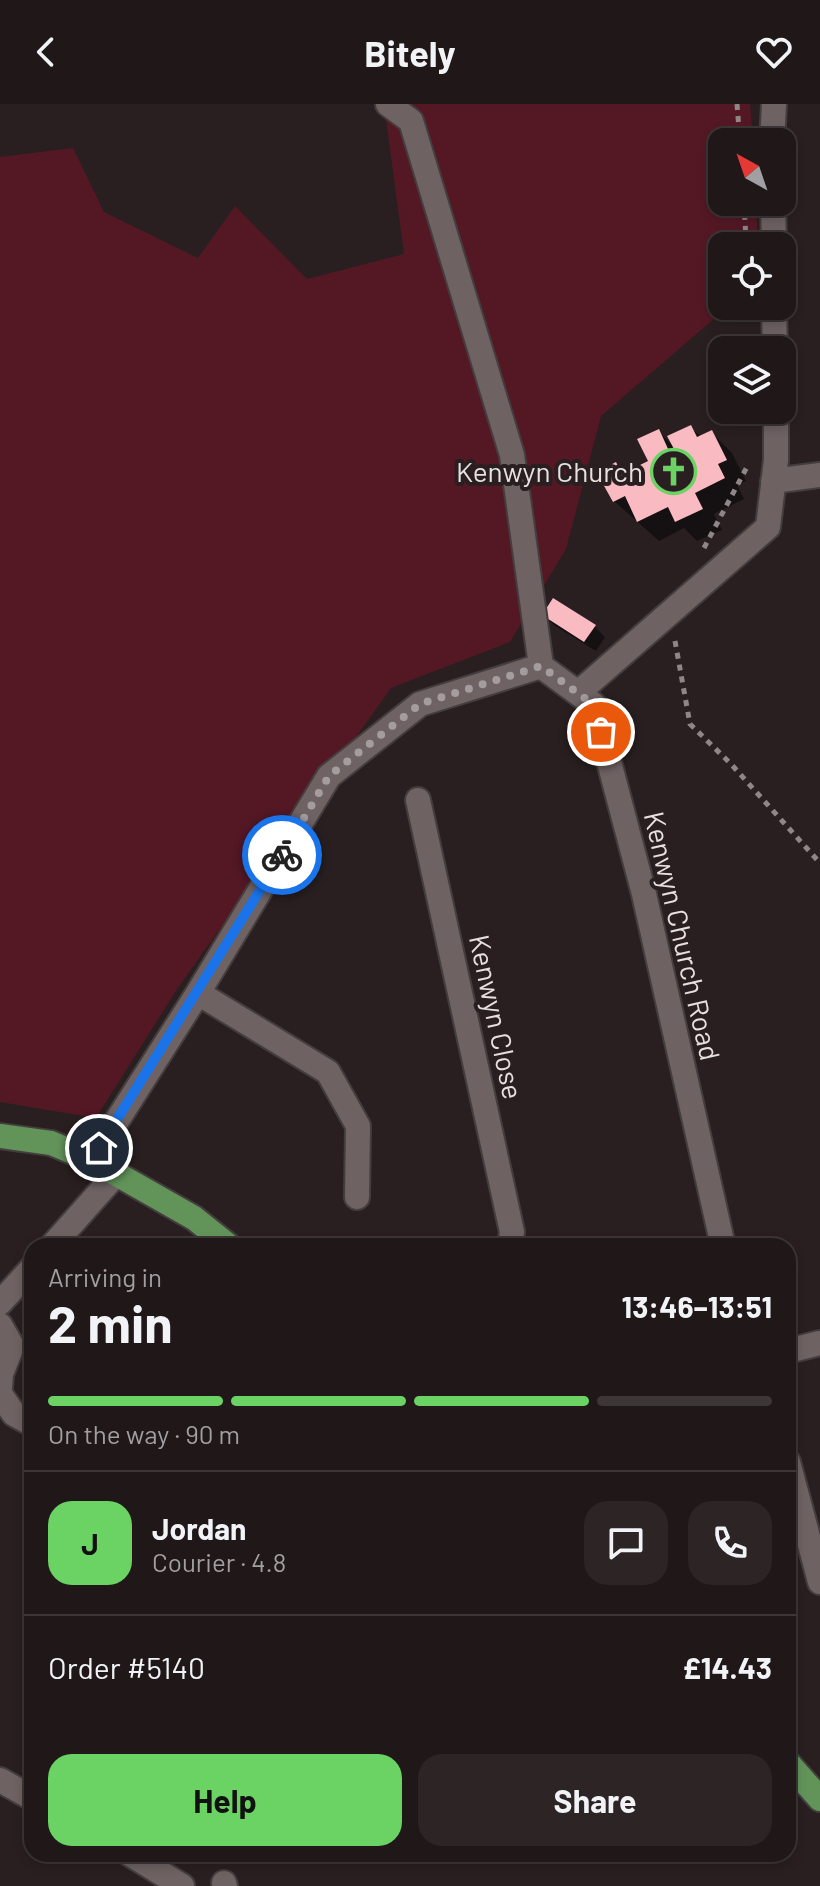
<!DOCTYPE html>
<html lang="en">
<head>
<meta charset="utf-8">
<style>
	body { margin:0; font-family:Barlow,sans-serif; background:#2c2425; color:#f1f3f6; height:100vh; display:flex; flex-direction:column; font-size:30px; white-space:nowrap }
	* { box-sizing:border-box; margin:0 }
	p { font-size:26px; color:#a19fa2 }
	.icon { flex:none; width:44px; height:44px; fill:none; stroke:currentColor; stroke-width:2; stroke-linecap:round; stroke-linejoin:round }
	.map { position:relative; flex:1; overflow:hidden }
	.panel { position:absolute; left:24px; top:1134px; width:772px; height:624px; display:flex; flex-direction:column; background:#1f1718; border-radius:24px; box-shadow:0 4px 12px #0003,0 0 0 2px #3c3637 }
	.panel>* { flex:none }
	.needle { width:52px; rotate:320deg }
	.tools { position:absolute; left:708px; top:24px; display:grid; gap:16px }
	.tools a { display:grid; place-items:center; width:88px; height:88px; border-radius:16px; background:#1f1718; box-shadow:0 4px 12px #0003,0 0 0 2px #3c3637; font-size:40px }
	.pin { position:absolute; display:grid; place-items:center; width:68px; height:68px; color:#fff; margin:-34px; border:4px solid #fff; border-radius:50%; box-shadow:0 2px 8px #0007 }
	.courier { position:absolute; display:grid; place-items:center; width:80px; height:80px; margin:-40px; border:6px solid #1a73e8; border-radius:50%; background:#fff; color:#222; box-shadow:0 2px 10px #0007 }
	.summary em { font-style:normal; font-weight:700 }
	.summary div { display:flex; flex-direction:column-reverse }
	.summary { display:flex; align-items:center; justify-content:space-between; height:136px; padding:0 24px }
	h1 { font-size:52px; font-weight:700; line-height:60px }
	.bar { display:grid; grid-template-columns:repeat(4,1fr); gap:12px 8px; align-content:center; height:96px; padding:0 24px }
	.bar i { height:10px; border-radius:6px; background:#3c3637 }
	.bar .selected { background:#6ad363 }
	.bar p { grid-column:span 4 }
	.line { display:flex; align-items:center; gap:20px; padding:0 24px; border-top:2px solid #3c3637 }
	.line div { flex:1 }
	.round { display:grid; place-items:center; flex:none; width:84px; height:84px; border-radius:24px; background:#2c2425 }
	.action { display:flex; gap:16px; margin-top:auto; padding:16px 24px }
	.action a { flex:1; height:92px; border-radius:24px; background:#6ad363; color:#111; font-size:32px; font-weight:700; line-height:92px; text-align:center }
	.action a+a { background:#2c2425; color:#f1f3f6 }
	header { display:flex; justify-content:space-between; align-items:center; height:104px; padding:0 24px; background:#1f1718; font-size:36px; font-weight:700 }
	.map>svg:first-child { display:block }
</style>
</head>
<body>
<header><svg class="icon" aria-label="back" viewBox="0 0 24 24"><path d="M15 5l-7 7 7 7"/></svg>Bitely<svg class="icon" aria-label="heart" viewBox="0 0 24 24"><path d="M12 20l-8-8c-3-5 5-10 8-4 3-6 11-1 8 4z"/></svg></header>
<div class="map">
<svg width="820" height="1782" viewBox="0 0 820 1782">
	<rect width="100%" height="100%" fill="#291f20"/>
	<path fill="#541825" d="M384,0h366l3,38h-31v60h34l2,44h-36v60h7l-128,110 -35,133 -56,93 -119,46 -214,301 -81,129 -96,-16v-945l73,-9 31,64 94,46 37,-52 72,73 97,-25z"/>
	<path fill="#0007" d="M690,323l11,10 10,-5 21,21 14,28 -9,4 7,14 -30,15 8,16 -25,11 -13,-13 -25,13 -45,-40 2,-36 10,9 25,-12 7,-31 16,16z
		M544,511l50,11 11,11 -9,14 -41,-25z"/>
	<path fill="#fabac1" d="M691,321l6,12 15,-7 15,30 -9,4 7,14 -30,15 8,16 -28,13 -7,-15 -31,15 -12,-26 -12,6 -10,-18 4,-2 -6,-12 15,-8 6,12 26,-13 -11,-22 22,-10 10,22 5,-2 -7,-13z
		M553,494l43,27 -12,17 -42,-27z"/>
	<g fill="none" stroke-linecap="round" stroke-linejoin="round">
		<defs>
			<path id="minor" d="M388,0l23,17 101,334 29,211
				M772,38l2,-38
				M773,98l1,44
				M774,202l1,44
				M773,377l47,-6
				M541,562l53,39 50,189 79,352
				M578,589l190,-166 8,-67v-50
				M418,696l94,432 -2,14
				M198,889l130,79 30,54 -1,71
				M92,1056l106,-167 131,-217 91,-72 121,-38
				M52,1142l64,-72
				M0,1199l32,-35
				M0,1221l12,21 -11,28 -1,14
				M788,1247l32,-8
				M0,1290l14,20 18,10
				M788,1358l32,120
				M0,1676l32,18
				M130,1750l52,32
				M224,1779l1,3"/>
			<path id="major" d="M0,1032l51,7 41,17 102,58 35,28
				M788,1659l32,36"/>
		</defs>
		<use href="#minor" stroke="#443d3e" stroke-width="28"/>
		<use href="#major" stroke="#443d3e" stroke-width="28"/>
		<path stroke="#8e8687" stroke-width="5" stroke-dasharray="6 6" stroke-linecap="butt" d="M737,0l3,38
			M744,98l2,39
			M704,444l44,-83
			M675,537l15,83 41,40 89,99"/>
		<use href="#minor" stroke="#6e6263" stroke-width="24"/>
		<use href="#major" stroke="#62945a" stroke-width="24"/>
	</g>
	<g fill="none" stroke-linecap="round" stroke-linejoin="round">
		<path stroke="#a49c9d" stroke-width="8" stroke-dasharray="0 14.4" d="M282,751l47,-79 91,-72 121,-38 53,39 7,27"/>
		<path stroke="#1a73e8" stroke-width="10" d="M99,1044l183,-293"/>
	</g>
	<defs>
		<symbol id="church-ring" viewBox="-11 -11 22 22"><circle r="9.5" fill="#291f20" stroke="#6ad363" stroke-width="1.5"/><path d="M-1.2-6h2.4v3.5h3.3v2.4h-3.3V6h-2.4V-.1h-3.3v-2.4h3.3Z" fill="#6ad363"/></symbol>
	</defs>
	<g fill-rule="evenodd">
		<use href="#church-ring" x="648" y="342" width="51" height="51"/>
	</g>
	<g text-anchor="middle" stroke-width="8" stroke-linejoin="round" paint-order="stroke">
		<g font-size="28" fill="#e7e0e1" stroke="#291f20" text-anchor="end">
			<text x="643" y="378">Kenwyn Church</text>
		</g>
		<g font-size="28" fill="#e7e0e1" stroke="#291f20">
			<text transform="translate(682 832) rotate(77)" y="10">Kenwyn Church Road</text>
			<text transform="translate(496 913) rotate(78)" y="10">Kenwyn Close</text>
		</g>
	</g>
</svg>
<div class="tools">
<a><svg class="needle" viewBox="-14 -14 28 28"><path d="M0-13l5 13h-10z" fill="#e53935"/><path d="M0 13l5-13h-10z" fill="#a19fa2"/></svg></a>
<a><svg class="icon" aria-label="locate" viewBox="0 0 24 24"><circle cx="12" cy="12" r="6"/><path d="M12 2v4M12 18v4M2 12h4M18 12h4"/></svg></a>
<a><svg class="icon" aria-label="layers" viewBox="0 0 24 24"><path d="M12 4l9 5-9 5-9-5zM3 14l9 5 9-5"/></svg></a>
</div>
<div class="pin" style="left:601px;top:628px;background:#ea580c"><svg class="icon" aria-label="bag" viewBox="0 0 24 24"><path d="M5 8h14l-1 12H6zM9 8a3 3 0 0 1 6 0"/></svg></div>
<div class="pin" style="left:99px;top:1044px;background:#1f2937"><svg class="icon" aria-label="home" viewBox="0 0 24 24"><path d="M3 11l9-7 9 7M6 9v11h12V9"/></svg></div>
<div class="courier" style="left:282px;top:751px"><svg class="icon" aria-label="bike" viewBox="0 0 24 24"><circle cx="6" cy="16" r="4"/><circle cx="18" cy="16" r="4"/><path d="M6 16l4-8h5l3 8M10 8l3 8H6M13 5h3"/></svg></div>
<section class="panel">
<div class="summary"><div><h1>2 min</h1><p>Arriving in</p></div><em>13:46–13:51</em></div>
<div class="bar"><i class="selected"></i><i class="selected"></i><i class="selected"></i><i></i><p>On the way · 90 m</p></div>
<div class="line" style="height:144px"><b class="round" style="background:#6ad363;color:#111">J</b><div><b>Jordan</b><p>Courier · 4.8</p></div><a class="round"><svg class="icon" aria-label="chat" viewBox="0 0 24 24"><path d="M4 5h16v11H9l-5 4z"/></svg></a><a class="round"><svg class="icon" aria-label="phone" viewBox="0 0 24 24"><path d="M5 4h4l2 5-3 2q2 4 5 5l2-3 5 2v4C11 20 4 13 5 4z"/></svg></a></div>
<div class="line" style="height:104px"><div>Order #5140</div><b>£14.43</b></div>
<div class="action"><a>Help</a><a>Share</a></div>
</section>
</div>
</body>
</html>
